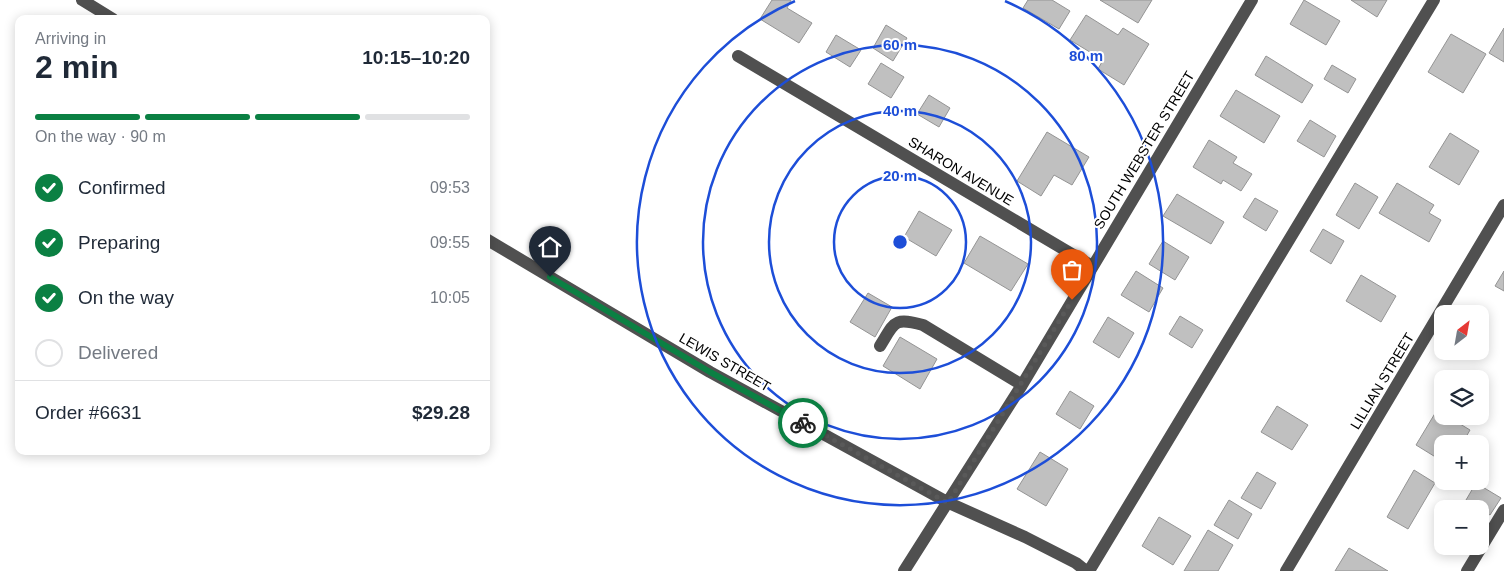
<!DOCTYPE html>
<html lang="en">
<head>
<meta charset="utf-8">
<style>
	body { margin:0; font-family:Helvetica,sans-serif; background:#f2f2f3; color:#1f2937; height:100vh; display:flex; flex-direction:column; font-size:19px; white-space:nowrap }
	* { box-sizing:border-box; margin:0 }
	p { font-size:16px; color:#747a83 }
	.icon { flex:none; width:28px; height:28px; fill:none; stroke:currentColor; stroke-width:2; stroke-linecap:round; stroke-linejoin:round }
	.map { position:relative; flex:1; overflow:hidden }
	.drawer { position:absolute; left:15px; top:15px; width:475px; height:440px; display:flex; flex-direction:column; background:#fff; border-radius:10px; box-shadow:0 2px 12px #0003 }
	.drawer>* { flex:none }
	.needle { width:32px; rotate:31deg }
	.tools { position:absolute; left:1434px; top:305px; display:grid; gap:10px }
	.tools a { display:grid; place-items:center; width:55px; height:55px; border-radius:10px; background:#fff; box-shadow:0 2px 12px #0003; font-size:25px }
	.pin { position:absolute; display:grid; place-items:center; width:42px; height:42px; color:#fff; margin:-51px -21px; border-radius:50% 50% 50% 0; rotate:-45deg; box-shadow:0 0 5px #0007 }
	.pin .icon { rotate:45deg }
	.courier { position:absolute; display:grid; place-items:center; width:50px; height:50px; margin:-25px; border:4px solid #0b8043; border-radius:50%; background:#fff; color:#222; box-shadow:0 1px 6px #0007 }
	.summary em { font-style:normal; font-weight:600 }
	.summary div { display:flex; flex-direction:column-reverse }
	.summary { display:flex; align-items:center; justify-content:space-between; height:85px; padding:0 20px }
	h1 { font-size:32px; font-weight:600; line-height:38px }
	.bar { display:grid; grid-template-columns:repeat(4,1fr); gap:8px 5px; align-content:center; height:60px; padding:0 20px }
	.bar i { height:6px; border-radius:4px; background:#e0e1e3 }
	.bar .on { background:#0b8043 }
	.bar p { grid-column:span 4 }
	.line { display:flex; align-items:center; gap:12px; padding:0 20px; border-top:1px solid #e0e1e3 }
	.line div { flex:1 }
	ol { padding:0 20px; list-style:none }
	li { display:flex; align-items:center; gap:15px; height:55px }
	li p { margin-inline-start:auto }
	li .icon { padding:5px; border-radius:50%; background:#0b8043; color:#fff; stroke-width:4 }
	li:last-child { color:#747a83 }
	li i { width:28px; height:28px; border:2px solid #e0e1e3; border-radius:50% }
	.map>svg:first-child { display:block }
</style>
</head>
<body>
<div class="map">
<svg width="1504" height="571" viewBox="0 0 1504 571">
	<rect width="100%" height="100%" fill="#fff"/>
	<path fill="#c0c0c0" stroke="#949494" d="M772,0h19l-4,8 25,15 -13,20 -39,-24z
		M1028,0h24l18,11 -11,18 -36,-21z
		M1100,0h52l-14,23z
		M1304,0l36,21 -14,24 -36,-21z
		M1351,0h36l-10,17z
		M1086,15l32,20 5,-7 26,16 -25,41 -26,-16 5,-9 -33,-20z
		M886,25l21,13 -14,23 -20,-13z
		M1504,28v34l-15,-9z
		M1451,34l35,20 -23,39 -35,-21z
		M836,35l25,15 -11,17 -24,-15z
		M1266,56l47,29 -11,18 -47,-28z
		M881,63l23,14 -13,21 -23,-14z
		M1332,65l24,14 -8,14 -24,-14z
		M1236,90l44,26 -16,27 -44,-27z
		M929,95l21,13 -11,19 -22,-13z
		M1310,120l26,16 -12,21 -27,-16z
		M1047,132l42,25 -17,28 -18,-10 -13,21 -24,-15z
		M1450,133l29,18 -20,34 -30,-18z
		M1209,140l28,17 -4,6 19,11 -11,17 -18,-11 -2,4 -28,-17z
		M1355,183l23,14 -19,32 -23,-14z
		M1397,183l37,22 -5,8 12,7 -12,22 -50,-29z
		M1177,194l47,28 -13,22 -48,-28z
		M1255,198l23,13 -12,20 -23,-14z
		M919,211l33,19 -16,26 -32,-19z
		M1323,229l21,12 -13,23 -21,-13z
		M980,236l48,28 -17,27 -47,-28z
		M1163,241l26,16 -14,23 -26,-16z
		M1136,271l27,17 -14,24 -28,-17z
		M1504,271v20l-9,-5z
		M1361,275l35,21 -15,26 -35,-21z
		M868,293l24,14 -17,30 -25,-15z
		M1180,316l23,14 -11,18 -23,-14z
		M1108,317l26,16 -15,25 -26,-16z
		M900,337l37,22 -17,30 -37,-23z
		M1070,391l24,15 -14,23 -24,-15z
		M1277,406l31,19 -16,25 -31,-18z
		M1437,410l5,3v3h5l23,14 -8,14h-20v17l-26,-16z
		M1040,452l28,17 -22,37 -29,-17z
		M1414,470l21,13 -27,46 -21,-12z
		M1257,472l19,11 -15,26 -20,-11z
		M1476,483l25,15 -11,17 -24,-15z
		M1229,500l23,14 -14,25 -24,-14z
		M1159,517l32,19 -18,29 -31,-19z
		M1208,530l25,15 -15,26h-34z
		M1349,548l39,23h-53z"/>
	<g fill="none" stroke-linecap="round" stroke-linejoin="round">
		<path stroke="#505050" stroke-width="12" d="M82,0l31,19
			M738,56l354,210
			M486,239l224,133 239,131 76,34 51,26 10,8
			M880,346c15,-24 13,-29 43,-21l99,60
			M904,571l118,-186 230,-385
			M1089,571l345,-571
			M1286,571l218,-366
			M1467,571l37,-61"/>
	</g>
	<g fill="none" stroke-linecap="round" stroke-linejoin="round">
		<path stroke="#595959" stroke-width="5" stroke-dasharray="0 9" d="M803,423l145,80 124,-203"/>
		<path stroke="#0b8043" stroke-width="6" d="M550,277l160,95 93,51"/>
	</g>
	<g fill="none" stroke="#1d4ed8" stroke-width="2.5">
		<circle cx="900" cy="242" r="66"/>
		<circle cx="900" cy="242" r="131"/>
		<circle cx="900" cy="242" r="197"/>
		<path d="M1005 1A263 263 0 1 1 795 1"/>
	</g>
	<g text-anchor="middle" stroke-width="4" stroke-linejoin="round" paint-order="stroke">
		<g font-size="14" fill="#000" stroke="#fff">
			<text transform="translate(1144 150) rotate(-59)" y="5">SOUTH WEBSTER STREET</text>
			<text transform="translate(961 171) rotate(31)" y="5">SHARON AVENUE</text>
			<text transform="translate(725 362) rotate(30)" y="5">LEWIS STREET</text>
			<text transform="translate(1382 381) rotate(-59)" y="5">LILLIAN STREET</text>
		</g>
	</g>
	<circle cx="900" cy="242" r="8" fill="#1d4ed8" stroke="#fff" stroke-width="2.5"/>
	<g font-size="15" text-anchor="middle" font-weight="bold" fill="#1d4ed8" stroke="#fff" stroke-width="4" stroke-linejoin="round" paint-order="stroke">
		<text x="900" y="50">60 m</text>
		<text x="1086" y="61">80 m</text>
		<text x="900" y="116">40 m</text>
		<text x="900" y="181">20 m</text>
	</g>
</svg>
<div class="tools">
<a><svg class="needle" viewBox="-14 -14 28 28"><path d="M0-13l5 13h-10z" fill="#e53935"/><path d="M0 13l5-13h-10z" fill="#747a83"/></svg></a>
<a><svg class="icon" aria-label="layers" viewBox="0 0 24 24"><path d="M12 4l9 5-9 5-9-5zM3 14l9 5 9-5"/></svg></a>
<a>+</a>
<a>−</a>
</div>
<div class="pin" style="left:1072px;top:300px;background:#ea580c"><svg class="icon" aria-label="bag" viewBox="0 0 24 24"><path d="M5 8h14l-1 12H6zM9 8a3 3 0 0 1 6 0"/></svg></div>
<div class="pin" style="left:550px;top:277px;background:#1f2937"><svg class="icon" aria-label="home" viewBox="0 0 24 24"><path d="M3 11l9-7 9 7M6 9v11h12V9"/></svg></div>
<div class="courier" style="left:803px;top:423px"><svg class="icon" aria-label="bike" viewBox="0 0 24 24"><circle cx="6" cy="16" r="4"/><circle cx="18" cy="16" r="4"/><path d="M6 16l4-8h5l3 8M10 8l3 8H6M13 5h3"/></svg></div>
<section class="drawer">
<div class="summary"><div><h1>2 min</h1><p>Arriving in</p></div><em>10:15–10:20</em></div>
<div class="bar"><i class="on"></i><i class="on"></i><i class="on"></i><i></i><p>On the way · 90 m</p></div>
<ol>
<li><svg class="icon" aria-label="check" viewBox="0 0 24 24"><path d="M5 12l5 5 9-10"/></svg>Confirmed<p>09:53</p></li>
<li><svg class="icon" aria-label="check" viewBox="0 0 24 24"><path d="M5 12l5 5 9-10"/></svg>Preparing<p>09:55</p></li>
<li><svg class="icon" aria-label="check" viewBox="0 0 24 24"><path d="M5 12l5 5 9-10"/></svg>On the way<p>10:05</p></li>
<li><i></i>Delivered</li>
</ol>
<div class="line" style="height:65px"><div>Order #6631</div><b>$29.28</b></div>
</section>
</div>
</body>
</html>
